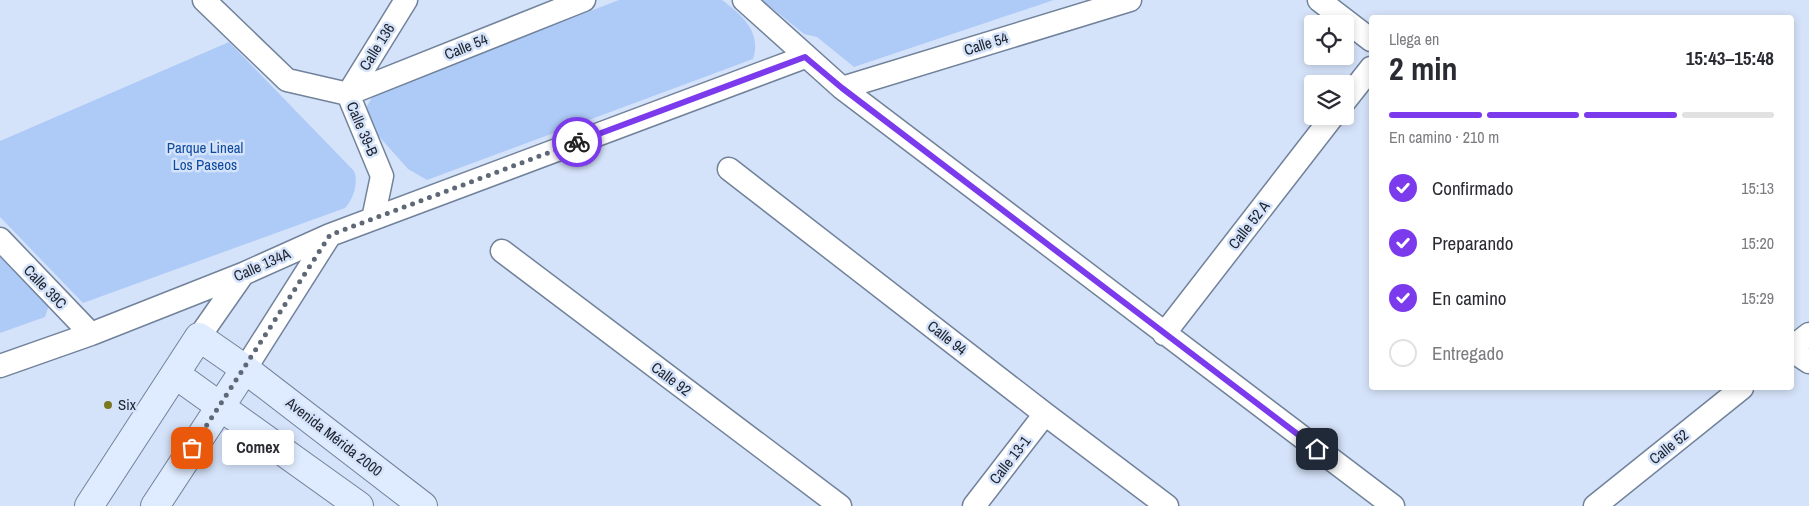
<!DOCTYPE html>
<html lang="es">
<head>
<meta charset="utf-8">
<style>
	body { margin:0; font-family:"Archivo Narrow",sans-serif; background:#f7f7f7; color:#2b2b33; height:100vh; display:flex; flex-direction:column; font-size:19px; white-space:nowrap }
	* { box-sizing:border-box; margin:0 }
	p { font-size:16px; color:#7c7c81 }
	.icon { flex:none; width:28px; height:28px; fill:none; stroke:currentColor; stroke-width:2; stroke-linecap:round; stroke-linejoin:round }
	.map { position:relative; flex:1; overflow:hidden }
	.details { position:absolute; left:1369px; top:15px; width:425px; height:375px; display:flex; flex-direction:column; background:#fff; border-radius:5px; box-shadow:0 2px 8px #0003 }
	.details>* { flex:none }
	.fabs { position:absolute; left:1304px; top:15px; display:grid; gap:10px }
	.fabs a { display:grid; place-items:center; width:50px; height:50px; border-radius:5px; background:#fff; box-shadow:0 2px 8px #0003; font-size:25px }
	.pin { position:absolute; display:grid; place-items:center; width:42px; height:42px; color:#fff; margin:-21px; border-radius:10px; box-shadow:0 2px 8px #0006 }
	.courier { position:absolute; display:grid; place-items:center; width:50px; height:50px; margin:-25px; border:4px solid #7c3aed; border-radius:50%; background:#fff; color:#222; box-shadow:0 1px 6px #0007 }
	.bubble { position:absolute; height:35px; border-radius:5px; background:#fff; box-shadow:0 2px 8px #0003; font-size:16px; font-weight:800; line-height:35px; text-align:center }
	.summary em { font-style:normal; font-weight:800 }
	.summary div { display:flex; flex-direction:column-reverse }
	.summary { display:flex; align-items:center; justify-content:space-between; height:85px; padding:0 20px }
	h1 { font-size:32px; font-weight:800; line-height:38px }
	.bar { display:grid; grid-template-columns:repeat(4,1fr); gap:8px 5px; align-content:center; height:60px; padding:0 20px }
	.bar i { height:6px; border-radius:4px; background:#e1e1e2 }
	.bar .on { background:#7c3aed }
	.bar p { grid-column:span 4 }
	ol { padding:0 20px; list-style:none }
	li { display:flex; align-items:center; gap:15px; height:55px }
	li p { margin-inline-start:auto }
	li .icon { padding:5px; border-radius:50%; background:#7c3aed; color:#fff; stroke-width:4 }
	li:last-child { color:#7c7c81 }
	li i { width:28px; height:28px; border:2px solid #e1e1e2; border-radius:50% }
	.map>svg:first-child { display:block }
</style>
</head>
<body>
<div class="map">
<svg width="1809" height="506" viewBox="0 0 1809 506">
	<rect width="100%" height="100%" fill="#d5e3fa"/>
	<path fill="#aecbf7" d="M619,0h103c20,15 40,32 31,59l-326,121 -19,-11 -41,-46v-17l7,-12z
		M762,0h292l-200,67 -37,-30 -13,-3z
		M229,42l125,129c5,11 -1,29 -9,37l-262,95 -83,-86v-76z
		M0,250l49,55 -4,12 -45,16z"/>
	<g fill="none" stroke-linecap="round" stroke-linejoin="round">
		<defs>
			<path id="minor" d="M204,0l83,80 61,14 34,82 -9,43
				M744,0l98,88 551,418
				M1319,0l52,40
				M842,88l288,-88
				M348,94l236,-94
				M348,94l58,-94
				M1345,101l26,-33
				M729,169l316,245 122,92
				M0,239l91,95
				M502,251l338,255
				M1164,334l169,-218
				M199,337l44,-63
				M1791,348l18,-14
				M1791,350l18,12
				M0,366l91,-32 152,-60 87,-39 475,-178
				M245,369l85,-134
				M974,506l71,-92
				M1595,506l147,-118"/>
			<path id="secondary" d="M175,374l184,132
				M89,506l110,-169 46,32 178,137
				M155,506l90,-137"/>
		</defs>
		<use href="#minor" stroke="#71829b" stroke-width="25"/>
		<use href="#secondary" stroke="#71829b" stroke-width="30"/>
		<use href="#minor" stroke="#fff" stroke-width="22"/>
		<use href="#secondary" stroke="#dfecff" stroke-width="28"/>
	</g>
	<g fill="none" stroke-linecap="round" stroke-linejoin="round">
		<path stroke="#5f6877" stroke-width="5" stroke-dasharray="0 9" d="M192,448l138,-213 247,-93"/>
		<path stroke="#7c3aed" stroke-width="6" d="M577,142l228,-85 37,31 475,361"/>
	</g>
	<circle fill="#7a7920" stroke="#d5e3fa" stroke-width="2" cx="108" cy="405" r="5"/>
	<g text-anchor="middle" stroke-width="5" stroke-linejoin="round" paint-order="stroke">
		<g font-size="15" fill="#202631" stroke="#d5e3fa">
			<text transform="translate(986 44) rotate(-17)" y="5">Calle 54</text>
			<text transform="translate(377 47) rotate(-58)" y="5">Calle 136</text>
			<text transform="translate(466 47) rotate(-22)" y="5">Calle 54</text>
			<text transform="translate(362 129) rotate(67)" y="5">Calle 39-B</text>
			<text transform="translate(1249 225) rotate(-52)" y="5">Calle 52 A</text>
			<text transform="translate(262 265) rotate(-24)" y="5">Calle 134A</text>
			<text transform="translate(45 287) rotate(46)" y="5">Calle 39C</text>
			<text transform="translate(947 338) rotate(38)" y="5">Calle 94</text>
			<text transform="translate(671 379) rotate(37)" y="5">Calle 92</text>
			<text transform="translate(334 437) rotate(38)" y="5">Avenida Mérida 2000</text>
			<text transform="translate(1669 447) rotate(-39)" y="5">Calle 52</text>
			<text transform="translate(1010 460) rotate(-52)" y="5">Calle 13-1</text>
		</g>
		<g font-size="15" fill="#0e499e" stroke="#d5e3fa">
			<text x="205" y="153">Parque Lineal<tspan x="205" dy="17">Los Paseos</tspan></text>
		</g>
		<g font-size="15" fill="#202631" stroke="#d5e3fa" text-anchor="start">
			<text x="118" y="410">Six</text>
		</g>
	</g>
</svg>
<div class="fabs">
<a><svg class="icon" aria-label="locate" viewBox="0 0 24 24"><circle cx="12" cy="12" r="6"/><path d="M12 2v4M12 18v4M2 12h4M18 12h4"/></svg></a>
<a><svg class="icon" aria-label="layers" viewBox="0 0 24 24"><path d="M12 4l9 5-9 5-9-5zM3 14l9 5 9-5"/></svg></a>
</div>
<div class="pin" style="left:192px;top:448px;background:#ea580c"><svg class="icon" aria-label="bag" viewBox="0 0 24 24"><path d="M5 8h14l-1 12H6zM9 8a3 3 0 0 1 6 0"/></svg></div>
<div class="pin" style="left:1317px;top:449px;background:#1f2937"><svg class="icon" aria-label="home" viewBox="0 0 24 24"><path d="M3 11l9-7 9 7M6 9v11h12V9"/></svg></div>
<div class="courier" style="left:577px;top:142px"><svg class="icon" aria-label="bike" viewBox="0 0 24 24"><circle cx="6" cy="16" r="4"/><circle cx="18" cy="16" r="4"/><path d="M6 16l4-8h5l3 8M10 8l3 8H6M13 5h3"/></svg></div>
<div class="bubble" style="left:222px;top:430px;width:72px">Comex</div>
<section class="details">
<div class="summary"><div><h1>2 min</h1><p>Llega en</p></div><em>15:43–15:48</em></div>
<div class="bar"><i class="on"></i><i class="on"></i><i class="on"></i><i></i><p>En camino · 210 m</p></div>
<ol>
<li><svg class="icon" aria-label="check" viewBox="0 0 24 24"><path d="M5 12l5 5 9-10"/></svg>Confirmado<p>15:13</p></li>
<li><svg class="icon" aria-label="check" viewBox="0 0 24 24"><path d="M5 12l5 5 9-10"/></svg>Preparando<p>15:20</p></li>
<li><svg class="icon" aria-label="check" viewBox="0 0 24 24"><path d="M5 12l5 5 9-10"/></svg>En camino<p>15:29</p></li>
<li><i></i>Entregado</li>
</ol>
</section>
</div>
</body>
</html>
